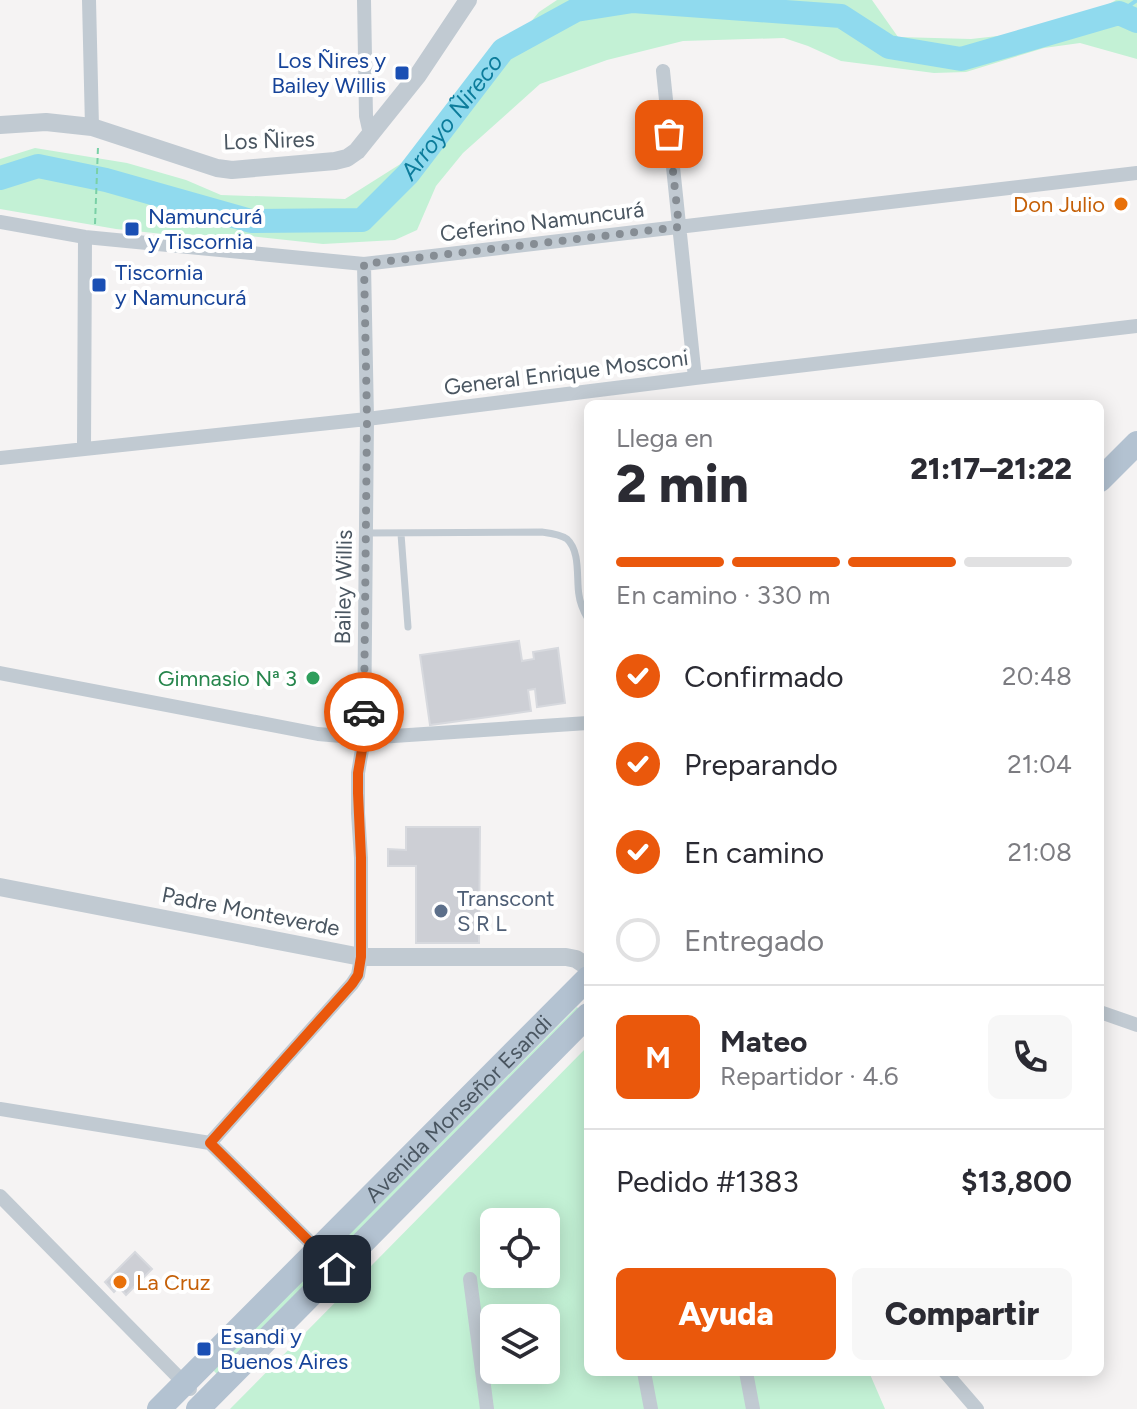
<!DOCTYPE html>
<html lang="es">
<head>
<meta charset="utf-8">
<style>
	body { margin:0; font-family:Figtree,sans-serif; background:#f7f7f7; color:#2b2b33; height:100vh; display:flex; flex-direction:column; font-size:30px; white-space:nowrap }
	* { box-sizing:border-box; margin:0 }
	p { font-size:26px; color:#7c7c81 }
	.icon { flex:none; width:44px; height:44px; fill:none; stroke:currentColor; stroke-width:2; stroke-linecap:round; stroke-linejoin:round }
	.map { position:relative; flex:1; overflow:hidden }
	.sheet { position:absolute; left:584px; top:400px; width:520px; height:976px; display:flex; flex-direction:column; background:#fff; border-radius:12px; box-shadow:0 4px 20px #0003 }
	.sheet>* { flex:none }
	.tools { position:absolute; left:480px; top:1208px; display:grid; gap:16px }
	.tools a { display:grid; place-items:center; width:80px; height:80px; border-radius:12px; background:#fff; box-shadow:0 4px 20px #0003; font-size:40px }
	.pin { position:absolute; display:grid; place-items:center; width:68px; height:68px; color:#fff; margin:-34px; border-radius:16px; box-shadow:0 4px 12px #0006 }
	.courier { position:absolute; display:grid; place-items:center; width:80px; height:80px; margin:-40px; border:6px solid #ea580c; border-radius:50%; background:#fff; color:#222; box-shadow:0 2px 10px #0007 }
	.headline em { font-style:normal; font-weight:800 }
	.headline div { display:flex; flex-direction:column-reverse }
	.headline { display:flex; align-items:center; justify-content:space-between; height:136px; padding:0 32px }
	h1 { font-size:52px; font-weight:800; line-height:60px }
	.bar { display:grid; grid-template-columns:repeat(4,1fr); gap:12px 8px; align-content:center; height:96px; padding:0 32px }
	.bar i { height:10px; border-radius:6px; background:#e1e1e2 }
	.bar .on { background:#ea580c }
	.bar p { grid-column:span 4 }
	.line { display:flex; align-items:center; gap:20px; padding:0 32px; border-top:2px solid #e1e1e2 }
	.line div { flex:1 }
	.round { display:grid; place-items:center; flex:none; width:84px; height:84px; border-radius:12px; background:#f7f7f7 }
	ol { padding:0 32px; list-style:none }
	li { display:flex; align-items:center; gap:24px; height:88px }
	li p { margin-inline-start:auto }
	li .icon { padding:8px; border-radius:50%; background:#ea580c; color:#fff; stroke-width:4 }
	li:last-child { color:#7c7c81 }
	li i { width:44px; height:44px; border:4px solid #e1e1e2; border-radius:50% }
	.button { display:flex; gap:16px; margin-top:auto; padding:16px 32px }
	.button a { flex:1; height:92px; border-radius:12px; background:#ea580c; color:#fff; font-size:32px; font-weight:800; line-height:92px; text-align:center }
	.button a+a { background:#f7f7f7; color:#2b2b33 }
	.map>svg:first-child { display:block }
</style>
</head>
<body>
<div class="map">
<svg width="1137" height="1409" viewBox="0 0 1137 1409">
	<rect width="100%" height="100%" fill="#f5f3f3"/>
	<path fill="#c3f1d5" fill-rule="evenodd" d="M557,0h315l26,37 73,2 97,-11 48,-28h21v59l-57,-16 -36,5 -78,24 -32,1 -93,-12 -33,-15 -24,-8 -101,3 -76,19 -67,24 -77,69 -27,33 -19,44 -22,10 -72,4 -73,-8 -87,-2 -47,-5 -116,-20v-50l35,-11 92,15 59,17 35,15 124,4 57,-36 47,-43 90,-108z
		M577,1007l5,6 -230,230 -6,-6z
		M588,1046v326h281l16,37h-655zM494,1222h52v52h-52zM494,1318h52v52h-52z
		M309,1274l6,6 -96,96 -6,-6z"/>
	<g fill="none" stroke-linecap="round" stroke-linejoin="round">
		<path stroke="#90daee" stroke-width="4" d="M1119,13l18,-13"/>
		<path stroke="#90daee" stroke-width="24" id="s1" d="M0,178l38,-12 68,14 145,41 111,-1 46,-46 95,-124 73,-40 57,-9 208,15 48,31 72,12 158,-46 18,8"/>
	</g>
	<path fill="#cdcfd5" stroke="#d7d9de" stroke-width="2" d="M519,641l3,20 12,-2 -1,-7 25,-4 7,55 -28,4 -2,-18 -7,1 3,21 -101,14 -10,-70z
		M406,827h74l-1,116h-63v-77h-28v-17l18,1z
		M135,1252l17,17 -26,26 -7,-8 -5,5 -9,-10z"/>
	<g fill="none" stroke-linecap="round" stroke-linejoin="round">
		<path stroke="#7ad0a6" stroke-width="2" stroke-dasharray="6 4" stroke-linecap="butt" d="M95,224l3,-77"/>
		<path stroke="#c1cad2" stroke-width="7" d="M366,533l176,-1c8,1 18,2 25,7 14,13 9,40 12,56 1,9 5,17 9,24
			M401,534l7,93"/>
		<path stroke="#c1cad2" stroke-width="14" d="M89,0l3,127
			M364,0l2,116 4,18
			M663,71l32,307
			M0,222l85,15 279,27 773,-91
			M84,448l1,-211
			M0,458l367,-39 328,-41 442,-52
			M0,673l318,61 46,4 224,-15
			M1100,1012l37,13
			M0,1109l210,34 127,126
			M210,1143l142,-159 6,-9 3,-18v-99l-3,-45v-40l6,-35 3,-319 -3,-155
			M0,1196l190,193
			M470,1279l17,130
			M644,1372l7,37
			M746,1372l7,37
			M945,1372l32,37"/>
		<path stroke="#c1cad2" stroke-width="18" d="M0,125l46,-3 46,5 125,41 15,2 103,-9 12,-3 10,-7 61,-76 50,-75
			M0,887l361,70h205l10,2 12,8"/>
		<g stroke="#b3c2d1" stroke-width="24">
			<path d="M1100,480l37,-37"/>
			<path id="s2" d="M159,1409l429,-431"/>
			<path d="M198,1409l390,-394"/>
		</g>
	</g>
	<g fill="none" stroke-linecap="round" stroke-linejoin="round">
		<path stroke="#868d94" stroke-width="8" stroke-dasharray="0 14.4" d="M364,712l3,-293 -3,-155 315,-37 -10,-93"/>
		<path stroke="#ea580c" stroke-width="10" d="M337,1269l-127,-126 142,-159 6,-9 3,-18v-99l-3,-65v-20l6,-35v-26"/>
	</g>
	<g fill="#1a4fb4" stroke="#fff" stroke-width="3">
		<rect x="394" y="65" width="16" height="16" rx="4"/>
		<rect x="124" y="221" width="16" height="16" rx="4"/>
		<rect x="91" y="277" width="16" height="16" rx="4"/>
		<rect x="196" y="1341" width="16" height="16" rx="4"/>
	</g>
	<g fill="#e8710a" stroke="#fff" stroke-width="3">
		<circle cx="1121" cy="204" r="8"/>
		<circle cx="120" cy="1282" r="8"/>
	</g>
	<circle fill="#2e9e5b" stroke="#fff" stroke-width="3" cx="313" cy="678" r="8"/>
	<circle fill="#5c6f8a" stroke="#fff" stroke-width="3" cx="441" cy="911" r="8"/>
	<g text-anchor="middle" stroke-width="8" stroke-linejoin="round" paint-order="stroke">
		<g font-size="22" fill="#164399" stroke="#fff" text-anchor="start">
			<text x="386" y="68" text-anchor="end">Los Ñires y<tspan x="386" dy="25">Bailey Willis</tspan></text>
			<text x="148" y="224">Namuncurá<tspan x="148" dy="25">y Tiscornia</tspan></text>
			<text x="115" y="280">Tiscornia<tspan x="115" dy="25">y Namuncurá</tspan></text>
			<text x="220" y="1344">Esandi y<tspan x="220" dy="25">Buenos Aires</tspan></text>
		</g>
		<g font-size="22" fill="#4a5661" stroke="#fff">
			<text transform="translate(269 140) rotate(-2)" y="8">Los Ñires</text>
			<text transform="translate(542 221) rotate(-7)" y="8">Ceferino Namuncurá</text>
			<text transform="translate(566 372) rotate(-7)" y="8">General Enrique Mosconi</text>
			<text transform="translate(343 587) rotate(-89)" y="8">Bailey Willis</text>
			<text transform="translate(251 911) rotate(11)" y="8">Padre Monteverde</text>
			<text dy="8" stroke="none"><textPath href="#s2" startOffset="424">Avenida Monseñor Esandi</textPath></text>
		</g>
		<g font-size="22" fill="#c56008" stroke="#fff" text-anchor="end">
			<text x="1105" y="212">Don Julio</text>
			<text x="136" y="1290" text-anchor="start">La Cruz</text>
		</g>
		<g font-size="22" fill="#27864d" stroke="#fff" text-anchor="end">
			<text x="297" y="686">Gimnasio Nª 3</text>
		</g>
		<g font-size="22" fill="#4e5e75" stroke="#fff" text-anchor="start">
			<text x="457" y="906">Transcont<tspan x="457" dy="25">S R L</tspan></text>
		</g>
		<g font-size="24" font-style="italic" fill="#0c7c9b" stroke="#fff">
			<text dy="8" stroke="none"><textPath href="#s1" startOffset="508">Arroyo Ñireco</textPath></text>
		</g>
	</g>
</svg>
<div class="tools">
<a><svg class="icon" aria-label="locate" viewBox="0 0 24 24"><circle cx="12" cy="12" r="6"/><path d="M12 2v4M12 18v4M2 12h4M18 12h4"/></svg></a>
<a><svg class="icon" aria-label="layers" viewBox="0 0 24 24"><path d="M12 4l9 5-9 5-9-5zM3 14l9 5 9-5"/></svg></a>
</div>
<div class="pin" style="left:669px;top:134px;background:#ea580c"><svg class="icon" aria-label="bag" viewBox="0 0 24 24"><path d="M5 8h14l-1 12H6zM9 8a3 3 0 0 1 6 0"/></svg></div>
<div class="pin" style="left:337px;top:1269px;background:#1f2937"><svg class="icon" aria-label="home" viewBox="0 0 24 24"><path d="M3 11l9-7 9 7M6 9v11h12V9"/></svg></div>
<div class="courier" style="left:364px;top:712px"><svg class="icon" aria-label="car" viewBox="0 0 24 24"><path d="M5 17H2v-5l4-1 3-4h7l3 4 3 1v5h-3M9 17h6M6 11h13"/><circle cx="7" cy="17" r="2"/><circle cx="17" cy="17" r="2"/></svg></div>
<section class="sheet">
<div class="headline"><div><h1>2 min</h1><p>Llega en</p></div><em>21:17–21:22</em></div>
<div class="bar"><i class="on"></i><i class="on"></i><i class="on"></i><i></i><p>En camino · 330 m</p></div>
<ol>
<li><svg class="icon" aria-label="check" viewBox="0 0 24 24"><path d="M5 12l5 5 9-10"/></svg>Confirmado<p>20:48</p></li>
<li><svg class="icon" aria-label="check" viewBox="0 0 24 24"><path d="M5 12l5 5 9-10"/></svg>Preparando<p>21:04</p></li>
<li><svg class="icon" aria-label="check" viewBox="0 0 24 24"><path d="M5 12l5 5 9-10"/></svg>En camino<p>21:08</p></li>
<li><i></i>Entregado</li>
</ol>
<div class="line" style="height:144px"><b class="round" style="background:#ea580c;color:#fff">M</b><div><b>Mateo</b><p>Repartidor · 4.6</p></div><a class="round"><svg class="icon" aria-label="phone" viewBox="0 0 24 24"><path d="M5 4h4l2 5-3 2q2 4 5 5l2-3 5 2v4C11 20 4 13 5 4z"/></svg></a></div>
<div class="line" style="height:104px"><div>Pedido #1383</div><b>$13,800</b></div>
<div class="button"><a>Ayuda</a><a>Compartir</a></div>
</section>
</div>
</body>
</html>
